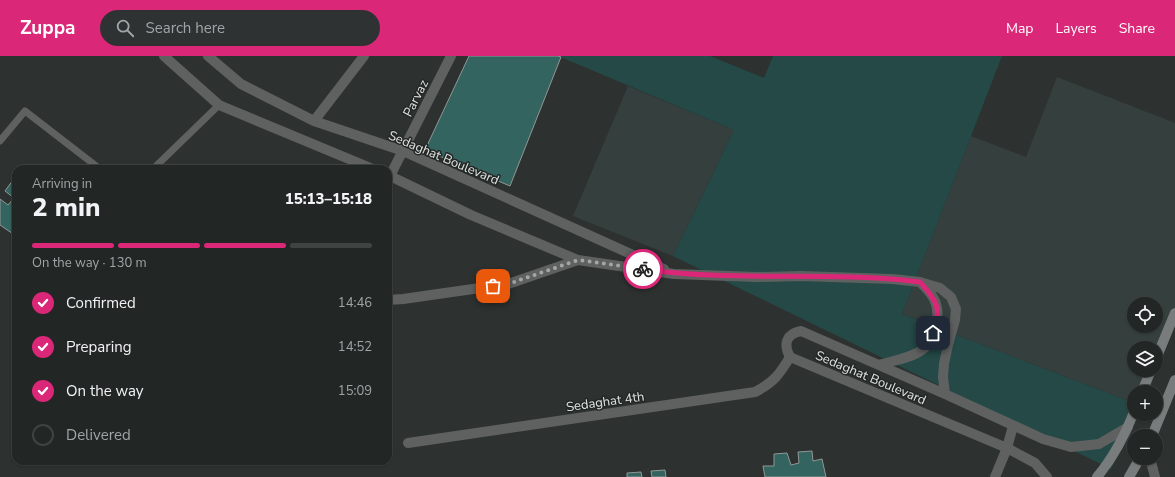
<!DOCTYPE html>
<html lang="en">
<head>
<meta charset="utf-8">
<style>
	body { margin:0; font-family:"Nunito Sans",sans-serif; background:#2e3232; color:#f1f3f6; height:100vh; display:flex; flex-direction:column; font-size:15px; white-space:nowrap }
	* { box-sizing:border-box; margin:0 }
	p { font-size:13px; color:#a2a5a7 }
	.icon { flex:none; width:22px; height:22px; fill:none; stroke:currentColor; stroke-width:2; stroke-linecap:round; stroke-linejoin:round }
	.map { position:relative; flex:1; overflow:hidden }
	.panel { position:absolute; left:12px; top:109px; width:380px; height:300px; display:flex; flex-direction:column; background:#222625; border-radius:12px; box-shadow:0 1px 3px #0004,0 0 0 1px #3f4342 }
	.panel>* { flex:none }
	.buttons { position:absolute; left:1127px; top:241px; display:grid; gap:8px }
	.buttons a { display:grid; place-items:center; width:36px; height:36px; border-radius:50%; background:#222625; box-shadow:0 1px 3px #0004,0 0 0 1px #3f4342; font-size:20px }
	.pin { position:absolute; display:grid; place-items:center; width:34px; height:34px; color:#fff; margin:-17px; border-radius:8px; box-shadow:0 2px 6px #0006 }
	.courier { position:absolute; display:grid; place-items:center; width:40px; height:40px; margin:-20px; border:3px solid #db2777; border-radius:50%; background:#fff; color:#222; box-shadow:0 1px 5px #0007 }
	.summary em { font-style:normal; font-weight:800 }
	.summary div { display:flex; flex-direction:column-reverse }
	.summary { display:flex; align-items:center; justify-content:space-between; height:68px; padding:0 20px }
	h1 { font-size:26px; font-weight:800; line-height:30px }
	.bar { display:grid; grid-template-columns:repeat(4,1fr); gap:6px 4px; align-content:center; height:48px; padding:0 20px }
	.bar i { height:5px; border-radius:3px; background:#3f4342 }
	.bar .selected { background:#db2777 }
	.bar p { grid-column:span 4 }
	ol { padding:0 20px; list-style:none }
	li { display:flex; align-items:center; gap:12px; height:44px }
	li p { margin-inline-start:auto }
	li .icon { padding:4px; border-radius:50%; background:#db2777; color:#fff; stroke-width:4 }
	li:last-child { color:#a2a5a7 }
	li i { width:22px; height:22px; border:2px solid #3f4342; border-radius:50% }
	header { display:flex; align-items:center; gap:24px; box-sizing:border-box; height:56px; padding:0 20px; background:#db2777; color:#fff }
	header strong { font-size:19px }
	nav { display:flex; gap:22px; margin-inline-start:auto; font-size:14px }
	.search { width:280px; height:36px; background:#2e3232; display:flex; align-items:center; gap:10px; box-sizing:border-box; padding:0 14px; border-radius:22px; color:#a2a5a7; font-size:15px }
	.map>svg:first-child { display:block }
</style>
</head>
<body>
<header>
<strong>Zuppa</strong>
<div class="search"><svg class="icon" aria-label="search" viewBox="0 0 24 24"><circle cx="10" cy="10" r="6"/><path d="M15 15l6 6"/></svg>Search here</div>
<nav><a>Map</a><a>Layers</a><a>Share</a></nav>
</header>
<div class="map">
<svg width="1175" height="421" viewBox="0 0 1175 421">
	<rect width="100%" height="100%" fill="#2d3231"/>
	<path fill="#343f3e" fill-rule="evenodd" d="M1057,21l118,46v191l-19,34h-22v22h19l-8,22h-11v11l-232,-89 69,-178 55,21zM1134,248h22v22h-22z
		M628,30l106,44 -61,126 -100,-40z"/>
	<path fill="#244946" d="M558,0h152l54,22 9,-22h229l-100,258 232,89v11h2l-25,55 -438,-213 61,-126z"/>
	<path fill="#33645f" stroke="#929796" d="M469,0h89l3,1 -51,129 -85,-36z
		M13,124l3,3v53l-16,-11v-26l8,6 6,-7 -9,-7z
		M812,395l1,10 9,-2 4,18h-61l-2,-11h11v-12l13,-1 4,12 8,-2 -1,-11z
		M665,414l1,7h-14l-1,-6z
		M641,416l1,5h-15v-4z"/>
	<g fill="none" stroke-linecap="round" stroke-linejoin="round">
		<path stroke="#5f6161" stroke-width="7" d="M0,85l25,-30 75,58
			M153,113l66,-64"/>
		<path stroke="#5f6161" stroke-width="10" d="M164,0l55,49 154,64
			M208,0l33,28 73,37 89,30 261,118
			M314,65l50,-65
			M388,119l83,40 107,45 96,14 83,3 44,-1 91,3 28,3 20,6 11,9 5,12 -1,11 -7,25 -4,19 -1,13 2,17
			M390,120l61,-120
			M388,244l15,-1 105,-15 70,-24
			M879,309c12,-4 27,-6 38,-12 18,-8 25,-38 17,-54 -3,-6 -9,-12 -14,-17
			M408,387l347,-51c19,-10 24,-17 35,-35
			M1150,402l5,19
			M995,421l12,-29 6,-22
			M1047,421l-12,-14 -28,-15 -217,-91c-7,-13 -4,-23 11,-26l144,63 98,45 28,8 28,-3 29,-17"/>
		<path stroke="#797c7c" stroke-width="10" d="M1156,303l19,-46
			M1142,336l9,-22
			M1152,380l23,-56
			M1097,421c16,-19 28,-42 37,-65
			M1129,421l11,-19"/>
	</g>
	<g fill="none" stroke-linecap="round" stroke-linejoin="round">
		<path stroke="#a2a6a5" stroke-width="4" stroke-dasharray="0 7.2" d="M493,230l15,-2 70,-24 65,9"/>
		<path stroke="#db2777" stroke-width="5" d="M643,213c92,14 185,1 277,13 17,19 22,26 13,51"/>
	</g>
	<g text-anchor="middle" stroke-width="3" stroke-linejoin="round" paint-order="stroke">
		<g font-size="13" fill="#e1e4e3" stroke="#232827">
			<text transform="translate(415 42) rotate(-63)" y="5">Parvaz</text>
			<text transform="translate(444 101) rotate(23)" y="5">Sedaghat Boulevard</text>
			<text transform="translate(871 321) rotate(23)" y="5">Sedaghat Boulevard</text>
			<text transform="translate(605 345) rotate(-8)" y="5">Sedaghat 4th</text>
		</g>
	</g>
</svg>
<div class="buttons">
<a><svg class="icon" aria-label="locate" viewBox="0 0 24 24"><circle cx="12" cy="12" r="6"/><path d="M12 2v4M12 18v4M2 12h4M18 12h4"/></svg></a>
<a><svg class="icon" aria-label="layers" viewBox="0 0 24 24"><path d="M12 4l9 5-9 5-9-5zM3 14l9 5 9-5"/></svg></a>
<a>+</a>
<a>−</a>
</div>
<div class="pin" style="left:493px;top:230px;background:#ea580c"><svg class="icon" aria-label="bag" viewBox="0 0 24 24"><path d="M5 8h14l-1 12H6zM9 8a3 3 0 0 1 6 0"/></svg></div>
<div class="pin" style="left:933px;top:277px;background:#1f2937"><svg class="icon" aria-label="home" viewBox="0 0 24 24"><path d="M3 11l9-7 9 7M6 9v11h12V9"/></svg></div>
<div class="courier" style="left:643px;top:213px"><svg class="icon" aria-label="bike" viewBox="0 0 24 24"><circle cx="6" cy="16" r="4"/><circle cx="18" cy="16" r="4"/><path d="M6 16l4-8h5l3 8M10 8l3 8H6M13 5h3"/></svg></div>
<section class="panel">
<div class="summary"><div><h1>2 min</h1><p>Arriving in</p></div><em>15:13–15:18</em></div>
<div class="bar"><i class="selected"></i><i class="selected"></i><i class="selected"></i><i></i><p>On the way · 130 m</p></div>
<ol>
<li><svg class="icon" aria-label="check" viewBox="0 0 24 24"><path d="M5 12l5 5 9-10"/></svg>Confirmed<p>14:46</p></li>
<li><svg class="icon" aria-label="check" viewBox="0 0 24 24"><path d="M5 12l5 5 9-10"/></svg>Preparing<p>14:52</p></li>
<li><svg class="icon" aria-label="check" viewBox="0 0 24 24"><path d="M5 12l5 5 9-10"/></svg>On the way<p>15:09</p></li>
<li><i></i>Delivered</li>
</ol>
</section>
</div>
</body>
</html>
